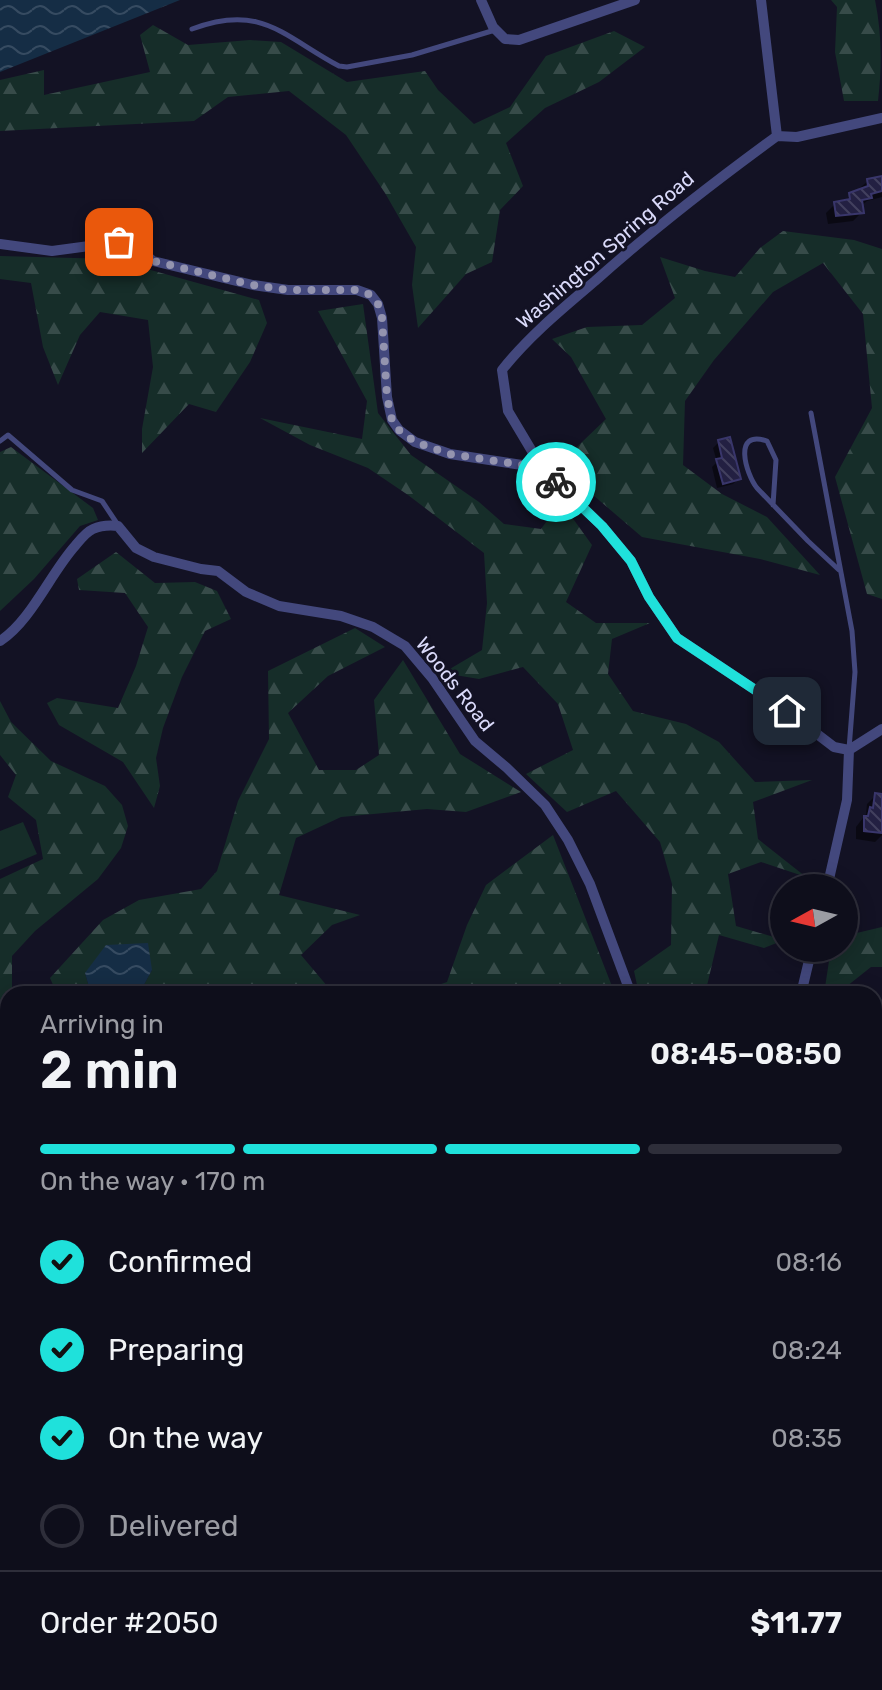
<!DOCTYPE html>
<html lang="en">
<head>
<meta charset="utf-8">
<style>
	body { margin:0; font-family:Rubik,sans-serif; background:#1c1c28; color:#f1f3f6; height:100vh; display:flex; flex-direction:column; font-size:30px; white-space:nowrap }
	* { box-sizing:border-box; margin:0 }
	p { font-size:26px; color:#9b9ca3 }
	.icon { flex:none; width:44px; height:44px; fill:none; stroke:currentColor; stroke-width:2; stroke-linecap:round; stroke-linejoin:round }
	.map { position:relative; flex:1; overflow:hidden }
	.panel { position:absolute; left:0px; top:986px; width:882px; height:704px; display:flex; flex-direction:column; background:#0e0e1b; border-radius:24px 24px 0 0; box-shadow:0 4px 20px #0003,0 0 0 2px #2e2e3a }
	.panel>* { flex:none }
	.needle { width:52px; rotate:262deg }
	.controls { position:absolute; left:770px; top:874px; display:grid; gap:16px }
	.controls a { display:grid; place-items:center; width:88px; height:88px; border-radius:50%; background:#0e0e1b; box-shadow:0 4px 20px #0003,0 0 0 2px #2e2e3a; font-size:40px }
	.pin { position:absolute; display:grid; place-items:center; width:68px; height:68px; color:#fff; margin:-34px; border-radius:16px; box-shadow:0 4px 12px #0006 }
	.courier { position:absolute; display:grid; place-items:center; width:80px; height:80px; margin:-40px; border:6px solid #1fe1db; border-radius:50%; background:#fff; color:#222; box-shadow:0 2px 10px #0007 }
	.headline em { font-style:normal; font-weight:600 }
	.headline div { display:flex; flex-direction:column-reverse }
	.headline { display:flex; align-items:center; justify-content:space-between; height:136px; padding:0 40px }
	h1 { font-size:52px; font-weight:600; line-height:60px }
	.bar { display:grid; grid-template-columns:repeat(4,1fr); gap:12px 8px; align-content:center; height:96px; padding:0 40px }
	.bar i { height:10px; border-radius:6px; background:#2e2e3a }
	.bar .on { background:#1fe1db }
	.bar p { grid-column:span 4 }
	.line { display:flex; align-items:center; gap:20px; padding:0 40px; border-top:2px solid #2e2e3a }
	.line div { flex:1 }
	ol { padding:0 40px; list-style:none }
	li { display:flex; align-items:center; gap:24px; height:88px }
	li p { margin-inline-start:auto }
	li .icon { padding:8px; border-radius:50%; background:#1fe1db; color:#111; stroke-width:4 }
	li:last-child { color:#9b9ca3 }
	li i { width:44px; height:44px; border:4px solid #2e2e3a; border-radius:50% }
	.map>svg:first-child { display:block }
</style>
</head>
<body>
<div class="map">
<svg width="882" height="1690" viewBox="0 0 882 1690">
	<defs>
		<pattern id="grass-tufts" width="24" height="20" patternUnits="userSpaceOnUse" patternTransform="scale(2)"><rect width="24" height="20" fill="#162d29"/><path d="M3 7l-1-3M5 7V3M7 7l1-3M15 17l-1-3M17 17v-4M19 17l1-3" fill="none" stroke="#374b49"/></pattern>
		<pattern id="forest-firs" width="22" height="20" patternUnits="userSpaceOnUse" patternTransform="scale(2)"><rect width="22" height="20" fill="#162d29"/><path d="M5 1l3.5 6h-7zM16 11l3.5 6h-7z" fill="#374b49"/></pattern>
		<pattern id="water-waves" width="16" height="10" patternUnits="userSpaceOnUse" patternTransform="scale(2)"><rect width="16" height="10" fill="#152d45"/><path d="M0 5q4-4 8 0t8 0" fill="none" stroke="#364b61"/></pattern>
		<pattern id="building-back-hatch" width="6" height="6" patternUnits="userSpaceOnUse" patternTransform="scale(2)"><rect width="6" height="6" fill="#232042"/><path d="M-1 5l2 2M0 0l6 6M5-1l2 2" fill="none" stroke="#42405e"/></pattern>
	</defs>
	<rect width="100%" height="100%" fill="#131224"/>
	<path fill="url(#grass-tufts)" d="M0,1475l8,26v177l-8,3z"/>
	<path fill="url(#forest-firs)" d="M831,0h44c7,34 7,66 3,101h-34l-9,-49 2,-45z
		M153,25l35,20 62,-5 31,2 66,40 78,-11 13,19 36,34 36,-17 36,-51 68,-25 31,16 -46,35 -54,26 -39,35 17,43 -23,24 -8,52 -26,12 -48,54 -6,-43 4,-38 -31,-54 -39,-58 -57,-44 -61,6 -34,24 -194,10v-51l44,-10v25l106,-23 -10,-37z
		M783,231l71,9 28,9v350l-15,-5 -32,-117 37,-69 -9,-94 -40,-51 -50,29 -59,68 -29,41 -2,64 39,29 45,23 53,58 -60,-16 -118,-22 -84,-72 48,-46 -35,-62 -19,-18 35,-12 55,-2 33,-27 -15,-41 45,14 30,6 25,-29z
		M0,256l111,3 148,41 8,23 -17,39 -34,50 -27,-8 -47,49v-24l11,-62 -5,-47 -48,-8 -20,23 -22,50 -15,-38 -12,-64 -31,-4z
		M363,304l15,109 33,42 68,47 25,22 37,5 20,-27 31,43 -26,57 30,21h54l-38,16 -4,35 25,37 53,13 33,18 36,40 57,-2 -59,22 5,37 48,38 -45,-15 -33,12 8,52 48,14 -20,8 -45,-13 -14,59h-66l-5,-23 37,-26 1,-61 -12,-42 -44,-51 -49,21 -41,-38 47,-24 -15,-46 -35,-37 -44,12 -36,-6 39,-23 5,-47 -3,-50 -76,-58 -40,-27 -58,-23 -50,-27 102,21 5,-38 -49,-90z
		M11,447l82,61 5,12 -18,6 -46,53 -34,32v-159z
		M116,552l39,31 40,-1 22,9 14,28 -26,12 -23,46 -19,51 -7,30 4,28 -6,22 -31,-46 -64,-37 -12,-22 10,-5 61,10 18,-42 12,-39 -23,-34 -46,-3 -2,-11z
		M355,628l30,19 -57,29 -40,37 31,57h37l23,-15 -5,-55 29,-40 57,94 61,38 -55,20 -39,-3 -86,8 -45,21 -17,57 81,20 -28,10 -31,30 32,38 11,1h-205l13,-24 -67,3 6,21h-34l-7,-16 53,-58 36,-20 62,-11 16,-18 21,-70 31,-62 -1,-68z
		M0,701l11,21 40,39 54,25 17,19 6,21 -7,22 -23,31 -63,52 -23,25v38h-4v35l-6,15 -2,32v-197l43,-20 -7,-39 -28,-23 8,-22 -16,-20z
		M553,835l62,159h-203l35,-12 20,-57 19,-40z
		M882,927v40h-11l-34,27h-13l7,-46h13v-12z
		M0,1079l8,9v447l-8,-20z
		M882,1415v91h-8v-87z
		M882,1537v153h-22l6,-8h8v-144z
		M0,1583l8,11v70l-8,8z
		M359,1682h59l16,8h-75z
		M578,1682h186l-1,8h-183z"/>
	<path fill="#162d29" d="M23,822l14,32 -37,16v-39z"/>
	<path fill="url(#water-waves)" d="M0,0h180l-180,72z
		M148,943l4,27 -13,24h-48l-6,-21 21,-28z"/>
	<path fill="#0007" d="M882,178v19l-15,4 -6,5 1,6 -9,9 -25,3 -2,-11 9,-9 7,-1 26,-22z
		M719,442l20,36 -6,6 -16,4 -5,-21 5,-5 -4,-14z
		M876,795l6,1v39l-7,7 -19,-3v-12l10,-13 1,-10z"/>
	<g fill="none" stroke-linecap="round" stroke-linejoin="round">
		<path stroke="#152d45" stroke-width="4" d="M0,1545l8,14
			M56,1682l1,8"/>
	</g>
	<path fill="url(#building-back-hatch)" stroke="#39366b" stroke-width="2" d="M882,176v15l-11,3 1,4 -10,2 2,13 -28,3 -2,-14 16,-3 -1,-6 19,-7 -1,-7z
		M730,437l11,42 -18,5 -7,-25 6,-1 -4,-18z
		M875,793l7,1v39l-18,-2v-15h4l2,-9 3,1z"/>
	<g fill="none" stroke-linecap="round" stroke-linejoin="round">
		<path stroke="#43487d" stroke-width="5" d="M192,29c69,-26 91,7 147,37l8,1 65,-12 83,-25
			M811,413l41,218 3,41 -6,77
			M0,441l8,-6 64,55 30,11 16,24
			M773,505l3,-45 -9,-19c-35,-12 -21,33 -10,47l51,53 31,29"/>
		<path stroke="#43487d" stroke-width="10" d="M481,0l12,27 12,12 14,1 116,-40
			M761,0l16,136
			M777,136c-63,46 -124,93 -182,145 -33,28 -66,55 -93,89l6,41 34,57 60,58 29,35 18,36 28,41 110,73 47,36 15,3 -2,50 -20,88
			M777,136l20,1 85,-19
			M0,244l52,7 67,-9 18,5 16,14 100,24 35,5h69l14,5 7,9 4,14 5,79 5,23 7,10 16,12 35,12 92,14
			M0,641c31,-20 50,-67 75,-95 5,-6 11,-14 18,-17 9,-4 16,-4 25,-3l18,22 18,9 47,12 17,2 28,21 33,14 62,10 32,11 32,19 27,32 43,63 32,27 38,37 23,35 22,44 41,110
			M849,750l33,-21
			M801,994l11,-46
			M874,1060l8,-1
			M874,1224l8,-1"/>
		<path stroke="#7d89ee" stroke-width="14" d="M562,1682l3,8
			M771,1690l2,-8"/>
		<path stroke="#ad6fec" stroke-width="16" d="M874,1534h8
			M15,1690l23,-8"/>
	</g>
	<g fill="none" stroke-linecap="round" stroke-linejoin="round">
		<path stroke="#9494af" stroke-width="8" stroke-dasharray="0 14.4" d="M119,242l18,5 16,14 100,24 35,5h69l14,5 7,9 4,14 5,79 5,23 7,10 16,12 35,12 92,14 14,14"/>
		<path stroke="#1fe1db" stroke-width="10" d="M556,482l46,44 29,35 18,36 28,41 110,73"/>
	</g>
	<g text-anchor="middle" stroke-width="6" stroke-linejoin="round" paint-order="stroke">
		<g font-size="20" fill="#dadafa" stroke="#131224">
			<text transform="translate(605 250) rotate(-41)" y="7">Washington Spring Road</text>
			<text transform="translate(455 684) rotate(52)" y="7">Woods Road</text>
		</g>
	</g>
</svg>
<div class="controls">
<a><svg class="needle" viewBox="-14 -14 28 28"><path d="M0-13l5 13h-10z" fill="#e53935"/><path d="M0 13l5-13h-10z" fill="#9b9ca3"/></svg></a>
</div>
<div class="pin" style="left:119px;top:242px;background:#ea580c"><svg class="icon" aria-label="bag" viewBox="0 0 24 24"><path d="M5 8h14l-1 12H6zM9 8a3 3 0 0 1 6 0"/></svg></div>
<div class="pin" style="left:787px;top:711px;background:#1f2937"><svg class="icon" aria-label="home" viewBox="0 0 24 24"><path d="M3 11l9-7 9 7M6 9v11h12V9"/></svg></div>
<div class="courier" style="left:556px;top:482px"><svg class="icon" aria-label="bike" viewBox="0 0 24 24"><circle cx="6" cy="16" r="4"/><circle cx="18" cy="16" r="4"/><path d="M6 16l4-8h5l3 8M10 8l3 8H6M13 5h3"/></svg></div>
<section class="panel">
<div class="headline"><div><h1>2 min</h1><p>Arriving in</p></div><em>08:45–08:50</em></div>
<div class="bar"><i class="on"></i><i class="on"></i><i class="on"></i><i></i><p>On the way · 170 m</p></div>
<ol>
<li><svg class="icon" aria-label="check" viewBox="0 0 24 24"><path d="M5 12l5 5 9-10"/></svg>Confirmed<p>08:16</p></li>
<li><svg class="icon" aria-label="check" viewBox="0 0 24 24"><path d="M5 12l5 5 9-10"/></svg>Preparing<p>08:24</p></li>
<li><svg class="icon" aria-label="check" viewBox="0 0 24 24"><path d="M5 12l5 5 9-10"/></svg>On the way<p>08:35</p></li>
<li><i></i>Delivered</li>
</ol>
<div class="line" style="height:104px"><div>Order #2050</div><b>$11.77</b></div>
</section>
</div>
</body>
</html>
